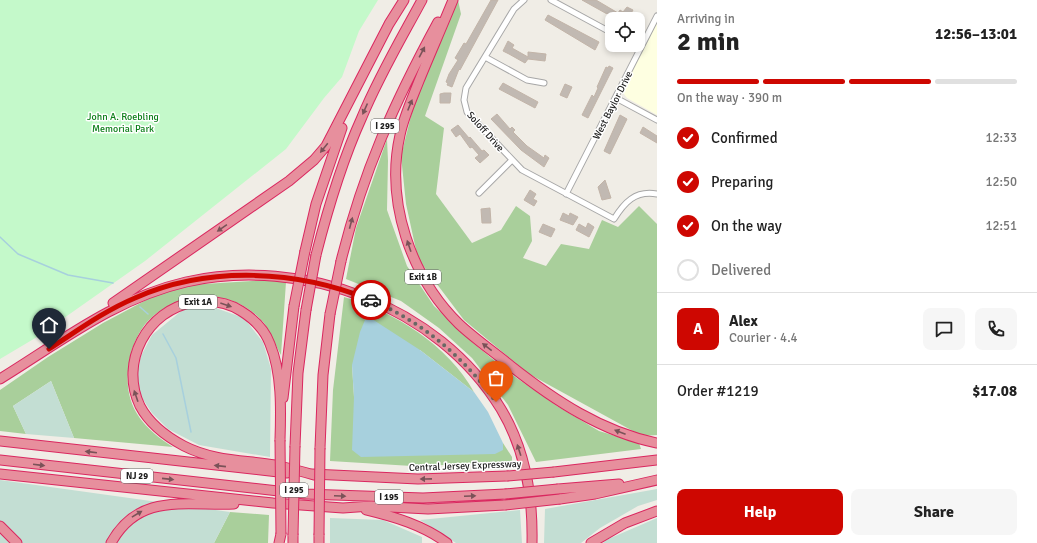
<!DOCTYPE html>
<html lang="en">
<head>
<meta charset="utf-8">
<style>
	body { margin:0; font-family:Signika,sans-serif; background:#f6f6f6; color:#222; height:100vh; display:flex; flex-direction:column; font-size:15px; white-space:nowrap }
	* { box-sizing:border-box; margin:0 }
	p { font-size:13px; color:#767676 }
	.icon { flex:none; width:22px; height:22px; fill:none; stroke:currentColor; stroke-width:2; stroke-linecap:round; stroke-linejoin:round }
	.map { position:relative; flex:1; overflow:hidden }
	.details { display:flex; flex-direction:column; background:#fff; width:380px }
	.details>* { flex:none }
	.buttons { position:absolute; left:605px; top:12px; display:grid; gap:8px }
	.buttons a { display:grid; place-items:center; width:40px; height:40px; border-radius:8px; background:#fff; box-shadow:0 2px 6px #0003; font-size:20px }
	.pin { position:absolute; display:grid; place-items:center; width:34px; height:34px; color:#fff; margin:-41px -17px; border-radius:50% 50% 50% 0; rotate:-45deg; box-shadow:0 0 4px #0007 }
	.pin .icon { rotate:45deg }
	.courier { position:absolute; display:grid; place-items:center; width:40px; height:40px; margin:-20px; border:3px solid #ce0701; border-radius:50%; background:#fff; color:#222; box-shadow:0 1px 5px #0007 }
	.head em { font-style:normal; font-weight:700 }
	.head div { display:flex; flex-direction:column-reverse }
	.head { display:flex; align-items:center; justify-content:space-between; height:68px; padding:0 20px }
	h1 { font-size:26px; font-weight:700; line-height:30px }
	.bar { display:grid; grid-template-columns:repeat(4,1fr); gap:6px 4px; align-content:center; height:48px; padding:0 20px }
	.bar i { height:5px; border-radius:3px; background:#e0e0e0 }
	.bar .on { background:#ce0701 }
	.bar p { grid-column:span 4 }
	.line { display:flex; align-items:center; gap:10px; padding:0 20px; border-top:1px solid #e0e0e0 }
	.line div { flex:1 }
	.round { display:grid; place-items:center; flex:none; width:42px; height:42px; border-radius:8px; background:#f6f6f6 }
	ol { padding:0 20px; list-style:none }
	li { display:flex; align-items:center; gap:12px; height:44px }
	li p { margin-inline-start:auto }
	li .icon { padding:4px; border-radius:50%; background:#ce0701; color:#fff; stroke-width:4 }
	li:last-child { color:#767676 }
	li i { width:22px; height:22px; border:2px solid #e0e0e0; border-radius:50% }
	.primary-button { display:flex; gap:8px; margin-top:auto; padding:8px 20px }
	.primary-button a { flex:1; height:46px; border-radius:8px; background:#ce0701; color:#fff; font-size:16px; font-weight:700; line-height:46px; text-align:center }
	.primary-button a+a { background:#f6f6f6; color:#222 }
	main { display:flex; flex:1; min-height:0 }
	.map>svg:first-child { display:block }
</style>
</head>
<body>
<main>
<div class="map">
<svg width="657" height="543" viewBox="0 0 657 543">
	<rect width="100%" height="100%" fill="#f0ede6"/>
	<path fill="#feffe1" d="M657,21v94l-30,-17 -4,-5 1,-7z"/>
	<path fill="#a9cf9b" d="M458,0l3,14 -36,102 19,12 -8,66 36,49 29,-13 15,-24 14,10 2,25 -9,17 23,8 15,-22 28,5 13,-29 16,7 21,-21 18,18v211l-15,1 -113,-62 -65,-54 -46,-61 -12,-55 -5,-48 12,-48z
		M387,139l1,22 -1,49 20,56 27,40 39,37 38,31 46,32 42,25 40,12 2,6 -105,13 -28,-57 -36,-47 -33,-30 -38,-27 -55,-22 10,-51z
		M268,280l18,2 -5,73c-6,-10 -10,-23 -17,-32 -30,-36 -85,-34 -116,-2 -8,8 -14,22 -17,32 -11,45 5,71 42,94l-99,-9 -23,-57 -38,25 13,28 -26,-3v-41l48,-33 55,-34 47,-25 38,-13z
		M344,297c51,15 104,48 130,95l-54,-42 -68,15 2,32 148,53 1,-7 9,14v6l-100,3 -82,-5 3,-71z
		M230,512l39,3 -1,28h-54z"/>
	<path fill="#c3ded3" d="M210,306l34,12 19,24 8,27 -1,88 -71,-12 -31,-16 -16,-16 -10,-15 -6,-20 5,-22 11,-21 33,-27z
		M51,381l23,57 -48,-4 -13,-28z
		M0,480l230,32 -16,31h-214z
		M657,489v11l-19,6 -38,22 -19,15h-37l1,-34z
		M520,510l2,33h-66l-36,-23z
		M330,518l53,2 39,17v6h-92z
		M657,518v25h-54l3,-3z"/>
	<path fill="#c4f9ca" d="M0,0h378l-19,31 -17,46 -18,21 -38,51 -141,112 -108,76 -37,22z"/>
	<path fill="#a7d0dd" d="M372,319l48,31 54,42 14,20 15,31v7l-8,4 -134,3 -9,-7 2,-53 -2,-32 8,-33 5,-12z"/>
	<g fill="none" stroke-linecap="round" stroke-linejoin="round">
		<path stroke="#a7d0dd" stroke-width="1.5" d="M0,237l18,17 50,21 45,8
			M140,307l8,7
			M163,334l13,24 15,74"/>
	</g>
	<path fill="#c1b9b2" stroke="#c2b4a8" d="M491,0h7l-38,70 -1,-1 -7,18 -5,-2 1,-2 -2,-1 3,-8 9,-14 -3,-2 9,-15 2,1z
		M582,0h14l22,13 2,-3 3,2 4,-5 6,3 -3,5 8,4h-22z
		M548,15l51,27 -4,8 -50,-30z
		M508,41l6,4 -2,3 16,9v-5l18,2 -1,7 -17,-2 -3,4 -16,-9 -6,-3z
		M609,66l4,2 -25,50 -6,-3 10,-20 2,2 4,-9 -1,-1 9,-20 2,1z
		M503,83l35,19 -3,6 -36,-19z
		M565,84l7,3 -5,11 -7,-3z
		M444,93h7l-1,10h-10v-9z
		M497,114l13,15 2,-2 3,3 -2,2 14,14 17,12 1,-3 4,3 -5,9 -23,-17 -30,-31z
		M620,115l7,4 -17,35 -6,-3z
		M458,125l11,13 1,-1 12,14 2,-1 5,5 -9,8 -5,-5 4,-3 -7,-8 -2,1 -10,-14 -4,3 -5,-7z
		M643,127l14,9v7l-17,-10z
		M605,180l6,18 -9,2 -4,-13z
		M530,190l6,4 -3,5 4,2 -3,5 -10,-6z
		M490,208l1,15h-9l-1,-14z
		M563,213l6,3 1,-3 8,4 -5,8 -13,-5z
		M588,223l6,4 -5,10 -13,-7 3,-6 7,4z
		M543,224l12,5 -4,8 -12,-5z"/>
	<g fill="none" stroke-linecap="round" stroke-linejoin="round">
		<defs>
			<path id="street" d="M524,0l-10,9 -48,79 -2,12 3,12 55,58 92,49c10,-16 21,-29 43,-25
				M551,0l61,33
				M633,45l7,4
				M485,57l42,23 17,3
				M616,98l41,22
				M479,193l33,-33
				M566,194l91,-178"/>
			<path id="highway" d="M453,0c-11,27 -23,54 -34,81 -7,18 -15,35 -19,54 -15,67 11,142 59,189 16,15 35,28 52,42 43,34 91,66 146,77
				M305,251l11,-47 26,-76
				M316,255c12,-47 26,-94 46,-138 17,-41 39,-78 60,-117
				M341,261c22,-89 53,-158 97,-239
				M113,303l176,-122 25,-21 12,-14 63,-122 15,-24
				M0,379c60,-37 116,-81 186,-97 116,-26 252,23 315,127 24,40 32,88 31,134
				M283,398l11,-92
				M280,440c1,-30 2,-67 -10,-96 -5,-14 -16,-25 -29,-33 -14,-9 -31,-11 -47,-9 -47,8 -75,60 -54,104 9,17 27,31 44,40 29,15 61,14 91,19 13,3 26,6 39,10
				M0,441l287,32
				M295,446l3,-73 8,-63
				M320,448l3,-73 7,-61
				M0,460l305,34 118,4 82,-4
				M554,472l103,-12
				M0,474l273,29 70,5 28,-2 57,3 77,-4
				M312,474l106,5 89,-3
				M558,489l61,-5
				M560,499l35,-5 62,-14
				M366,510c29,7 57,15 81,33
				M0,526l17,17
				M111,543c28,-51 75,-37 123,-39
				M279,543l2,-9
				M293,543v-8
				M319,543v-8
				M591,543l34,-20 32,-12"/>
		</defs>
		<use href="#street" stroke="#a7a7a7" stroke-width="7"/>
		<use href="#highway" stroke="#da275f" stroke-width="11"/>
		<use href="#street" stroke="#fff" stroke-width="5"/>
		<use href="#highway" stroke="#e78f9d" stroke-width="9"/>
		<defs>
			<path id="highway-bridge" d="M294,306l11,-55
				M306,310l10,-55
				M330,314l11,-53
				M280,440l1,94
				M507,476l47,-4
				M505,494l53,-5
				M505,505l55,-6
				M293,535l2,-89
				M319,535l1,-87"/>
		</defs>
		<use href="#highway-bridge" stroke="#da275f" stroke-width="11" stroke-linecap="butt"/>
		<use href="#highway-bridge" stroke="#e78f9d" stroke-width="9"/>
	</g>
	<defs><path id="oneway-solid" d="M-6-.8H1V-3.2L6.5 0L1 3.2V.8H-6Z"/></defs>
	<g fill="#7a5258">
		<use href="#oneway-solid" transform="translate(422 52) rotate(-62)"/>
		<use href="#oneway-solid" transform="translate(410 105) rotate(-68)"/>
		<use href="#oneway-solid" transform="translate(365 109) rotate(114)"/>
		<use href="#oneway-solid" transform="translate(324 148) rotate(129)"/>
		<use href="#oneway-solid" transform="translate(351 223) rotate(-75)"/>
		<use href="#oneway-solid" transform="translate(222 228) rotate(145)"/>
		<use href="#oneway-solid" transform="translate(409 246) rotate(-109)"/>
		<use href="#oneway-solid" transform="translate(226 305) rotate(19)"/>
		<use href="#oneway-solid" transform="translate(487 347) rotate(-142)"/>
		<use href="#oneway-solid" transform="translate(136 396) rotate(-109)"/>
		<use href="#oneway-solid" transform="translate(620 432) rotate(-159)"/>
		<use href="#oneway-solid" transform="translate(519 450) rotate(-108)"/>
		<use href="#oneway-solid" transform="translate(91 452) rotate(-173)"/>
		<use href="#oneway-solid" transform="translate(39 465) rotate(7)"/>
		<use href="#oneway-solid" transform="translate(220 466) rotate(-174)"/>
		<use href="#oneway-solid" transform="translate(168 479) rotate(6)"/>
		<use href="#oneway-solid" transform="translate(426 479) rotate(179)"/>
		<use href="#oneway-solid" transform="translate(340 496) rotate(3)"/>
		<use href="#oneway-solid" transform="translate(470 496) rotate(-3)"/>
		<use href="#oneway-solid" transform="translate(137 514) rotate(-31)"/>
	</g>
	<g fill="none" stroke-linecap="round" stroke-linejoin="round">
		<path stroke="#696865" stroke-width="4" stroke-dasharray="0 7.2" d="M371,300c51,22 93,57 125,102"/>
		<path stroke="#ce0701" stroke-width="5" d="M49,349c28,-18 55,-38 86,-51 74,-33 163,-28 236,2"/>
	</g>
	<g text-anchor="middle" stroke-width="3" stroke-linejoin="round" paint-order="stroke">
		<g fill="#fff" stroke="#636363" stroke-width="1">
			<rect x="371" y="119" width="28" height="14" rx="3"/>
			<rect x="405" y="270" width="36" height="14" rx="3"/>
			<rect x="179" y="295" width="38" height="14" rx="3"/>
			<rect x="121" y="469" width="32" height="14" rx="3"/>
			<rect x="280" y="483" width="28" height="14" rx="3"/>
			<rect x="375" y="490" width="28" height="14" rx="3"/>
		</g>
		<g font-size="9" font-weight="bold" fill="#202020">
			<text x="385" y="129">I 295</text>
			<text x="423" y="280">Exit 1B</text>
			<text x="198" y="305">Exit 1A</text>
			<text x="137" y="479">NJ 29</text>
			<text x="294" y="493">I 295</text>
			<text x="389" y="500">I 195</text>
		</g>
		<g font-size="10" fill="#202020" stroke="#fff">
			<text transform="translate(612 105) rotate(-63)" y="4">West Baylor Drive</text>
			<text transform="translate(486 131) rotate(48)" y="4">Soloff Drive</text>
			<text transform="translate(465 465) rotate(-2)" y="4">Central Jersey Expressway</text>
		</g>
		<g font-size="10" fill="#0c7f19" stroke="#fff">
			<text x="123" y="120">John A. Roebling<tspan x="123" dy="12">Memorial Park</tspan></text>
		</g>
	</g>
</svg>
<div class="buttons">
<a><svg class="icon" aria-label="locate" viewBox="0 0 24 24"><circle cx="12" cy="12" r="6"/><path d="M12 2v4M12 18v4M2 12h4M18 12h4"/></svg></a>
</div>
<div class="pin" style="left:496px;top:402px;background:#ea580c"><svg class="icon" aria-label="bag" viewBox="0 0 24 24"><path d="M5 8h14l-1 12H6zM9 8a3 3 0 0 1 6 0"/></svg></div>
<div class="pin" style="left:49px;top:349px;background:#1f2937"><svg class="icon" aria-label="home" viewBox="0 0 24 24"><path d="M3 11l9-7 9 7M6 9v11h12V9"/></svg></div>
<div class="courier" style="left:371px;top:300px"><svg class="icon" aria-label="car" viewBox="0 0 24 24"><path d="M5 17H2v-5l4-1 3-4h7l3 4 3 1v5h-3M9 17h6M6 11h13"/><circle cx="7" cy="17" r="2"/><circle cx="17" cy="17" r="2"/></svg></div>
</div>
<section class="details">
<div class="head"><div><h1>2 min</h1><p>Arriving in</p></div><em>12:56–13:01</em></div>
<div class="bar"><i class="on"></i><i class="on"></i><i class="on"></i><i></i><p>On the way · 390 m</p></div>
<ol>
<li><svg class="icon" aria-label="check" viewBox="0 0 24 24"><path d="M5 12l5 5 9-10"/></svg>Confirmed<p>12:33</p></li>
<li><svg class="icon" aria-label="check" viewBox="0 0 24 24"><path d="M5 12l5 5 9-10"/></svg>Preparing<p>12:50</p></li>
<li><svg class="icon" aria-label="check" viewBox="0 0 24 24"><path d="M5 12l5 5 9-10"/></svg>On the way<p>12:51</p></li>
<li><i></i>Delivered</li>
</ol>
<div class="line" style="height:72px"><b class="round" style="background:#ce0701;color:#fff">A</b><div><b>Alex</b><p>Courier · 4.4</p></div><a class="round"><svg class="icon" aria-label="chat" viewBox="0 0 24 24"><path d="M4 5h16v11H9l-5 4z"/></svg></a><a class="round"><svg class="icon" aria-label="phone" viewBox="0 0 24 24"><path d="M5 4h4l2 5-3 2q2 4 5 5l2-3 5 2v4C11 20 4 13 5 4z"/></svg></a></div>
<div class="line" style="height:52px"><div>Order #1219</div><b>$17.08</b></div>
<div class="primary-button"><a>Help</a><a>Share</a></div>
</section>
</main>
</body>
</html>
